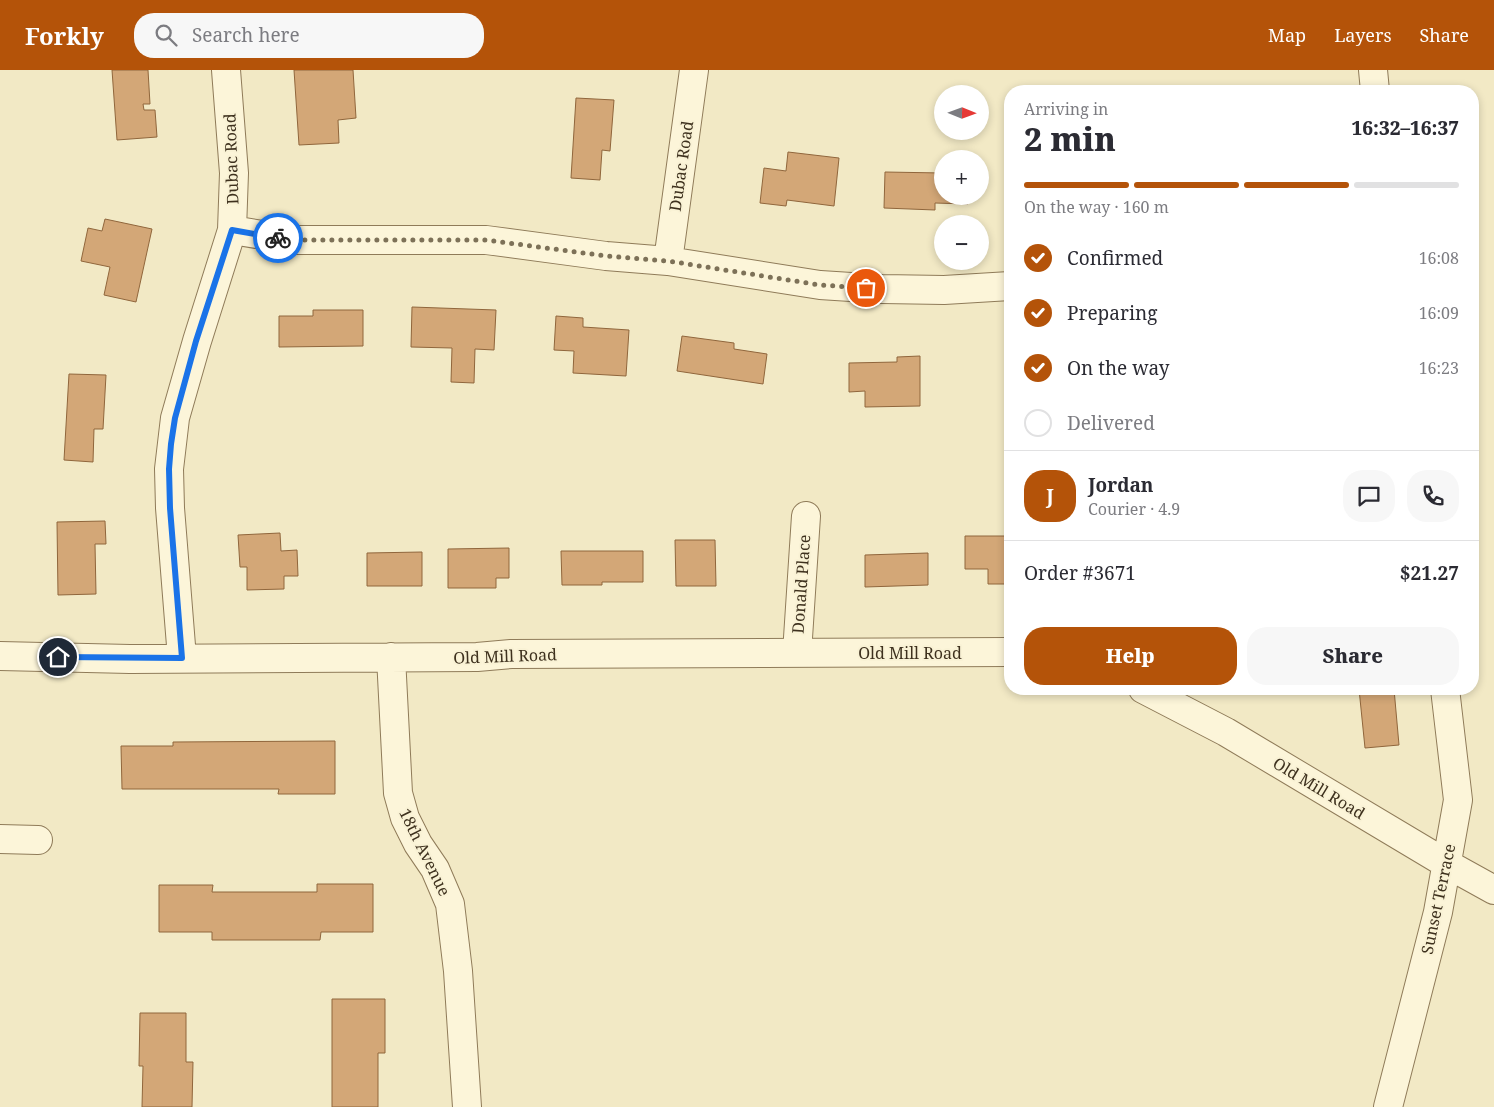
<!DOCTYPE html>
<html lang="en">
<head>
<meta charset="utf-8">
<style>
	body { margin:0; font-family:"Noto Serif",serif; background:#f7f7f7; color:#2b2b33; height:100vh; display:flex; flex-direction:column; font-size:19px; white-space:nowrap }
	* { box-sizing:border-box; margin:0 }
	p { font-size:16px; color:#7c7c81 }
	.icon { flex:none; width:28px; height:28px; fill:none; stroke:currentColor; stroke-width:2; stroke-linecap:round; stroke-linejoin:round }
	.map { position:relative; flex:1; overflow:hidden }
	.sheet { position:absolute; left:1004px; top:15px; width:475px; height:610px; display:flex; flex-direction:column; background:#fff; border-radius:20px; box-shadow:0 2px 8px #0003 }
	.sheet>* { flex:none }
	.needle { width:32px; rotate:91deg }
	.tools { position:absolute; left:934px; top:15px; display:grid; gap:10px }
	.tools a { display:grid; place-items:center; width:55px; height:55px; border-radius:50%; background:#fff; box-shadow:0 2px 8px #0003; font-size:25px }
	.pin { position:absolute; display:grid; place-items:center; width:42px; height:42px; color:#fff; margin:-21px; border:2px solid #fff; border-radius:50%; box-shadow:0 1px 5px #0007 }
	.courier { position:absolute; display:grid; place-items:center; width:50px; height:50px; margin:-25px; border:4px solid #1a73e8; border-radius:50%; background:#fff; color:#222; box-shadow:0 1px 6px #0007 }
	.overview em { font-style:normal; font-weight:800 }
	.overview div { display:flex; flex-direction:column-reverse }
	.overview { display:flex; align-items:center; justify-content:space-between; height:85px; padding:0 20px }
	h1 { font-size:32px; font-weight:800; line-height:38px }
	.bar { display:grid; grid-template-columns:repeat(4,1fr); gap:8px 5px; align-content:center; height:60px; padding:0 20px }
	.bar i { height:6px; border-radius:4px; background:#e1e1e2 }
	.bar .active { background:#b45309 }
	.bar p { grid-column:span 4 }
	.line { display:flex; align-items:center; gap:12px; padding:0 20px; border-top:1px solid #e1e1e2 }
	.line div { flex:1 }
	.round { display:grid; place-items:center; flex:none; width:52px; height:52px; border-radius:20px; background:#f7f7f7 }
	ol { padding:0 20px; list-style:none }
	li { display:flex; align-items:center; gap:15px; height:55px }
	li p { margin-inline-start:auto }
	li .icon { padding:5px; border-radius:50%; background:#b45309; color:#fff; stroke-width:4 }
	li:last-child { color:#7c7c81 }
	li i { width:28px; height:28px; border:2px solid #e1e1e2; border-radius:50% }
	.primary-button { display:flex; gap:10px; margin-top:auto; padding:10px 20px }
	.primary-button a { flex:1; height:58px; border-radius:20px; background:#b45309; color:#fff; font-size:20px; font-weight:800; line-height:58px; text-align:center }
	.primary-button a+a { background:#f7f7f7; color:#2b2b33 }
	header { display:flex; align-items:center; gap:30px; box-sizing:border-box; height:70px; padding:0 25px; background:#b45309; color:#fff }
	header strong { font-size:24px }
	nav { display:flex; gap:28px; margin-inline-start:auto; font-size:18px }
	.search { width:350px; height:45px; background:#f7f7f7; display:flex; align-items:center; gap:12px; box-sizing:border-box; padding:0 18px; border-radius:20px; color:#7c7c81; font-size:19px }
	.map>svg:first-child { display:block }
</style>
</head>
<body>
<header>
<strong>Forkly</strong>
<div class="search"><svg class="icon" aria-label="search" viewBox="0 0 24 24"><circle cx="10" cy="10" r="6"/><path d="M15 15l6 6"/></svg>Search here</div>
<nav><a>Map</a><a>Layers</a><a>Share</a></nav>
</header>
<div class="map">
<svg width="1494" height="1037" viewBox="0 0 1494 1037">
	<rect width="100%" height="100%" fill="#f2e9c5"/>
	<path fill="#d3a777" stroke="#90663c" d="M112,0h36l2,34h-7l1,6h11l2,27 -40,3z
		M294,0h59l3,48 -18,2 1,23 -40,2z
		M576,28l38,2 -4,51 -8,-1 -2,30 -29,-2z
		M788,82l51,6 -5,48 -47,-6 -1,6 -26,-3 4,-35 22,3z
		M885,102l57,1v23h26v8l-33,-1v7l-51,-2z
		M105,149l47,10 -16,73 -32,-7 6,-28 -29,-6 7,-33 14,3z
		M412,237l84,3 -2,40 -19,-1 -1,34 -23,-1 1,-34 -41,-1z
		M313,240h50v36l-84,1v-31h34z
		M556,246l27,2v9l46,3 -3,46 -53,-3 1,-22 -20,-1z
		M682,266l52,7v6l33,5 -4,30 -86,-13z
		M920,286v50l-55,1v-16l-16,1v-29l48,-1v-5z
		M69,304l37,1 -3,54h-9l-1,33 -29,-2z
		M105,451l1,23h-11l1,50 -38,1 -1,-73z
		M280,463l1,18 16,-1 1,26h-14v13l-37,1v-23h-7l-2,-32z
		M965,466h45v48h-22v-15h-23z
		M675,470h40l1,46h-40z
		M509,478v30h-13v10h-48v-39z
		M561,481h82v31h-41v3h-40z
		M422,482v34h-55v-33z
		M928,483v32l-63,2v-32z
		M1359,619h35l5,56 -34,3z
		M335,671v53h-57l1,-5h-157l-1,-43h52v-4z
		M317,814h56v48h-52l-1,8h-108v-8h-53v-47h54l-1,7h105z
		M332,929h53v54h-7v54h-46z
		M140,943h46v49h7l-1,45h-50l1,-41h-4z"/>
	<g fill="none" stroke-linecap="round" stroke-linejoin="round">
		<defs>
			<path id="minor" d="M1373,0l2,21
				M232,160l61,10h193l120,16 62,5 152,24 62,4 62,1 66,-4
				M668,191l26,-191
				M797,583l9,-137
				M0,586l130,3 347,-2 34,-3 499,-2
				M391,587l7,136 7,25 13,26 17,25 15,35 8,67 9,136
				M182,588l-12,-150 -1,-39 6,-51 22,-77 35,-111 2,-57 -8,-103
				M1143,619l83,43 221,132 47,26
				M0,769l38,1
				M1388,1037l50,-195 20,-112 -13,-111"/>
		</defs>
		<use href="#minor" stroke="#8f7b59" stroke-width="30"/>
		<use href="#minor" stroke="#fcf5d9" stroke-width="28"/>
	</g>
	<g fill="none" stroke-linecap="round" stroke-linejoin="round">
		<path stroke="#7d7158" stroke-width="5" stroke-dasharray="0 9" d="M278,168l15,2h193l120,16 62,5 152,24 46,3"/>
		<path stroke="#1a73e8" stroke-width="6" d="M58,587l124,1 -12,-150 -1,-39 2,-25 4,-26 21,-77 36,-111 46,8"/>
	</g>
	<g text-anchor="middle" stroke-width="4" stroke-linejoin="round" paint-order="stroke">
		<g font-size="16" fill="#3e311e" stroke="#f9f2d5">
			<text transform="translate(231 89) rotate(-92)" y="6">Dubac Road</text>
			<text transform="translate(681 96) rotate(-82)" y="6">Dubac Road</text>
			<text transform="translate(801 514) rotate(-86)" y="6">Donald Place</text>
			<text x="910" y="589">Old Mill Road</text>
			<text transform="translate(505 586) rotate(-2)" y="6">Old Mill Road</text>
			<text transform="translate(1319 718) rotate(31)" y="6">Old Mill Road</text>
			<text transform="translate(425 782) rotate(64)" y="6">18th Avenue</text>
			<text transform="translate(1438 829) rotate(-78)" y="6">Sunset Terrace</text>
		</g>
	</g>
</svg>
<div class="tools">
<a><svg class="needle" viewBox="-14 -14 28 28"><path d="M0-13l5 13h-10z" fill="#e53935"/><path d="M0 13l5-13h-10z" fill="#7c7c81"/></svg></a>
<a>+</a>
<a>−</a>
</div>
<div class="pin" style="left:866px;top:218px;background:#ea580c"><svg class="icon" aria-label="bag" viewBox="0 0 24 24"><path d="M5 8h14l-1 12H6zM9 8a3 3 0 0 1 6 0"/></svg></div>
<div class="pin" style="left:58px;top:587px;background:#1f2937"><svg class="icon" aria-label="home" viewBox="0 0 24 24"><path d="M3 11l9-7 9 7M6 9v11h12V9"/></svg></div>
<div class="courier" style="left:278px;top:168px"><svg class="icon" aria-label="bike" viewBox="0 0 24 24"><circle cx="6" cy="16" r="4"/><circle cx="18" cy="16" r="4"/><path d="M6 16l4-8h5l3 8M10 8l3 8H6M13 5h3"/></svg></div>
<section class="sheet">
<div class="overview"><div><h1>2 min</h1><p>Arriving in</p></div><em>16:32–16:37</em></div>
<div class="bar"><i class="active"></i><i class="active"></i><i class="active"></i><i></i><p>On the way · 160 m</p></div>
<ol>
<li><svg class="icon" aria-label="check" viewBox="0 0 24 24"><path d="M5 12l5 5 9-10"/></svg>Confirmed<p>16:08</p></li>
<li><svg class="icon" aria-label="check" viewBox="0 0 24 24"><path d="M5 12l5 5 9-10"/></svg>Preparing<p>16:09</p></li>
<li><svg class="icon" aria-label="check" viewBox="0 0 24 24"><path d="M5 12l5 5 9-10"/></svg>On the way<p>16:23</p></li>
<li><i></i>Delivered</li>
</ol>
<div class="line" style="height:90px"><b class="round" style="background:#b45309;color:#fff">J</b><div><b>Jordan</b><p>Courier · 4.9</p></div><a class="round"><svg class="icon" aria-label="chat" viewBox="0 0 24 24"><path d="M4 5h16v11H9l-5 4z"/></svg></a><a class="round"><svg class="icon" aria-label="phone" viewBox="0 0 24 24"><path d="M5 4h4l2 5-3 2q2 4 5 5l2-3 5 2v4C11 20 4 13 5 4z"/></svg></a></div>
<div class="line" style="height:65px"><div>Order #3671</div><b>$21.27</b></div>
<div class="primary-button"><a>Help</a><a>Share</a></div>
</section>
</div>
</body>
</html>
